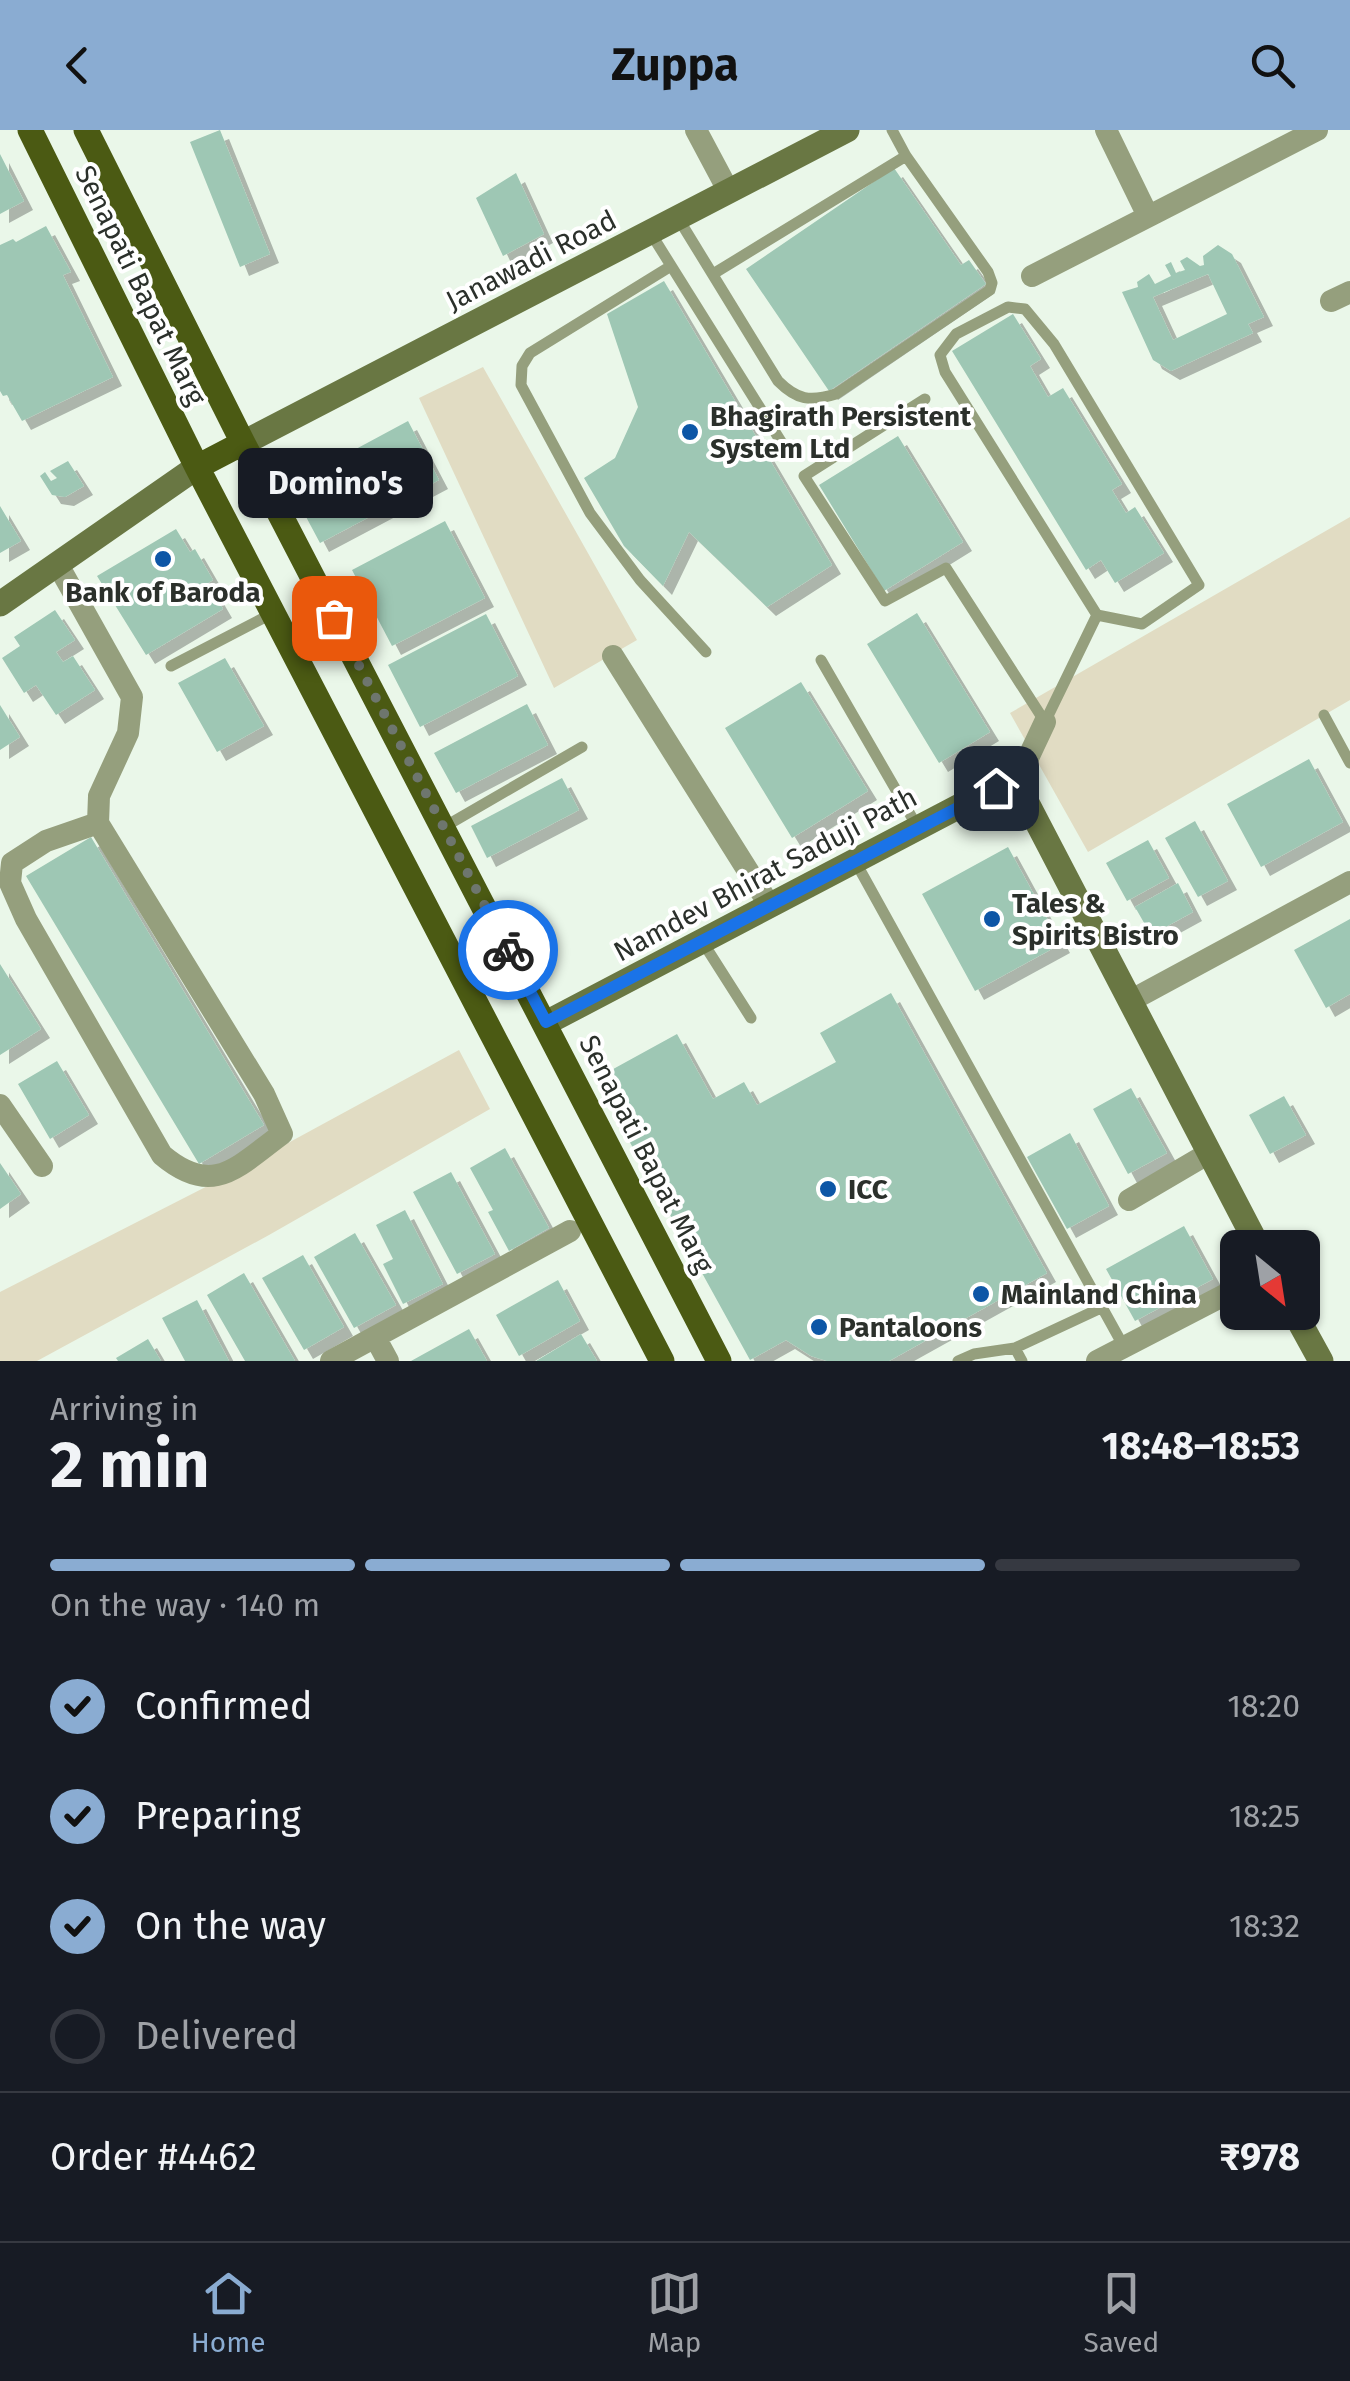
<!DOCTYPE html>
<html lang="en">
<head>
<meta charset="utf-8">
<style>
	body { margin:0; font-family:"Fira Sans",sans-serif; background:#242831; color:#f1f3f6; height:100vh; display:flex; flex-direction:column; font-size:38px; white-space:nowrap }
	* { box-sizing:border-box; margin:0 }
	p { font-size:32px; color:#9ea1a6 }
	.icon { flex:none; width:55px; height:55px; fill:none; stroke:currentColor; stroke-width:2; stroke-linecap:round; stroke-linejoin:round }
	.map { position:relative; height:1231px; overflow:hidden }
	.panel { display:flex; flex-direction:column; background:#171b24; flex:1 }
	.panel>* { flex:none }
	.needle { width:65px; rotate:150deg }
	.controls { position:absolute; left:1220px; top:1100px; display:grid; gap:20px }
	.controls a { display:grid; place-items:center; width:100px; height:100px; border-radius:15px; background:#171b24; box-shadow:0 2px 8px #0004; font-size:50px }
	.pin { position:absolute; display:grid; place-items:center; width:85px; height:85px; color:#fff; margin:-42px; border-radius:20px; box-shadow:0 5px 15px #0006 }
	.courier { position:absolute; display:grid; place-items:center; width:100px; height:100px; margin:-50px; border:8px solid #1a73e8; border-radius:50%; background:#fff; color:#222; box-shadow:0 2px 12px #0007 }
	.bubble { position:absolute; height:70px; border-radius:15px; background:#171b24; box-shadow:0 2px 8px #0004; font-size:32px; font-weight:700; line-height:70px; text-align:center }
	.head em { font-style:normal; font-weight:700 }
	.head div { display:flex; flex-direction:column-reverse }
	.head { display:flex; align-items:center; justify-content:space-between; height:170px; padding:0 50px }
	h1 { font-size:65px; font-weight:700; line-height:75px }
	.bar { display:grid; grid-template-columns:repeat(4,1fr); gap:15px 10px; align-content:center; height:120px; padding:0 50px }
	.bar i { height:12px; border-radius:8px; background:#363941 }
	.bar .on { background:#8aacd2 }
	.bar p { grid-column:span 4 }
	.line { display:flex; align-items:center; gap:25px; padding:0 50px; border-top:2px solid #363941 }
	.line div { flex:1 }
	ol { padding:0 50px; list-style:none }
	li { display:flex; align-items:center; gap:30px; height:110px }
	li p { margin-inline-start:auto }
	li .icon { padding:10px; border-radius:50%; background:#8aacd2; color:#111; stroke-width:4 }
	li:last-child { color:#9ea1a6 }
	li i { width:55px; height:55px; border:5px solid #363941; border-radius:50% }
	header { display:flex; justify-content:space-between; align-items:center; height:130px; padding:0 50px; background:#8aacd2; color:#111; font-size:45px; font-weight:700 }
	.menu { display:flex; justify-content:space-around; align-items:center; height:140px; border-top:2px solid #363941; background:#171b24; font-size:28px; color:#9ea1a6 }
	.menu a { display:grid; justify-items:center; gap:5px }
	.menu .on { color:#8aacd2 }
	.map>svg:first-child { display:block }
</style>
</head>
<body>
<header><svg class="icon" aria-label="back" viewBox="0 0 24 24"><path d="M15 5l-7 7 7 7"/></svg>Zuppa<svg class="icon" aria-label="search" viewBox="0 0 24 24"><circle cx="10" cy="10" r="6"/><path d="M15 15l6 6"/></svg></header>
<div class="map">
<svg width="1350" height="1231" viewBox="0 0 1350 1231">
	<defs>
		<filter id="shadow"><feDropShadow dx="9" dy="9" stdDeviation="0" flood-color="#0004"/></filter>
	</defs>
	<rect width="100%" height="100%" fill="#eaf7e9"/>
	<path fill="#e1dcc3" d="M483,237l154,273 -83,48 -135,-290z
		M1350,387v183l-262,152 -78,-139z
		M459,920l31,59 -221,126 -232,126h-37v-69l231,-118z"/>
	<path fill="#9ec7b4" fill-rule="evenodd" filter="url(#shadow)" d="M220,0l50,124 -30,13 -50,-125z
		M0,24l24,47 -24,13z
		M894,38l67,97 8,-5 17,24 -157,107 -83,-122z
		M516,43l28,61 -41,22 -27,-58z
		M46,96l25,46 -8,3 50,102 -91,44 -15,-26 -4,1 -3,-5v-146l13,-6 3,3z
		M1218,115l14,9 32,63 -16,7 5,9 -82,38 -18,-11 -31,-68 16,-5 -1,-5 12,-8 6,10 16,-8 -6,-11 6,-3 5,11 9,-3 -5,-9 7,-4 13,9 4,-1 -1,-9zM1208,144l19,40 -54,26 -20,-43z
		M664,151l168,284 -65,42 -78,-75 -26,54 -39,-40 -40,-68 31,-20 23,-51 -31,-93z
		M1013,184l28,45 -11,7 18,31 15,-9 59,96 -10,6 14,23 9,-6 29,46 -49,30 -14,-23 -15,10 -134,-219z
		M408,291l31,59 -119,63 -31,-58z
		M898,306l65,106 -79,49 -65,-106z
		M68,331l16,25 -19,11 -13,-2 -12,-19 5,-4 6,9 6,-3 -7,-7z
		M0,376l21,35 -21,12z
		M445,391l40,77 -93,48 -40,-76z
		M176,399l14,23 5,-3 18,31 -5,3 15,26 -77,46 -49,-79z
		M55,480l20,30 -19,12 7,10 10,-6 22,34 -39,25 -20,-30 -12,8 -22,-35 18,-12 -6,-9z
		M917,483l73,119 -51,31 -72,-119z
		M486,484l32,62 -98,51 -32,-62z
		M225,528l39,68 -47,26 -39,-69z
		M801,552l67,109 -76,47 -67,-110z
		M527,574l21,41 -92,48 -22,-40z
		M0,575l20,32 -20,13z
		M1309,629l34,63 -82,45 -34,-63z
		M562,648l17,32 -92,48 -16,-32z
		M1195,691l33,60 -30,16 -33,-59z
		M91,707l173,288 -65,39 -173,-288z
		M1148,710l21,38 -42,23 -21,-38z
		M1008,717l53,97 -86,47 -53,-97z
		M1178,753l15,29 -42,23 -16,-28z
		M1350,789v75l-24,14 -32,-58z
		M0,834l41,65 -41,26z
		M891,863l156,280 -158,88h-62l-16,-5 -25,-16 -36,20 -155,-281 82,-45 36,65 31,-17 13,23 79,-43 -16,-29z
		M57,931l32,54 -39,24 -32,-55z
		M1131,958l36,65 -39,21 -35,-65z
		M1284,966l22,39 -36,19 -21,-39z
		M1070,1003l39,73 -42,23 -40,-72z
		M505,1018l44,80 -40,23 -21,-39 5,-2 -23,-42z
		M0,1033l21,31 -21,15z
		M451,1042l44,82 -38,20 -44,-82z
		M405,1080l38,74 -40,20 -20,-40 10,-5 -17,-34z
		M1184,1096l29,53 -78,42 -29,-52z
		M355,1103l41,72 -42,23 -40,-71z
		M303,1125l41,72 -40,23 -42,-72z
		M244,1143l51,88h-50l-38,-66z
		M558,1150l22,41 -61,35 -23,-41z
		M197,1170l32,61h-44l-23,-43z
		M469,1199l18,32h-76z
		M581,1204l16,27h-61z
		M148,1209l13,22h-43l-2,-3z"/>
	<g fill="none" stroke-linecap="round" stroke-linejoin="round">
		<path stroke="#959f7d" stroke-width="11" d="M678,88l100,163c19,19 32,21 58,13l154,-104 2,-7 -4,-11 -82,-116 -14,-26
			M650,102l135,216
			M671,136l-141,87 -8,13 -1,19 69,128 50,67 66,72
			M713,144l193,-118
			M1008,177l17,2 29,35 145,241 -57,39 -45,-9 -152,-243 -5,-17 16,-21z
			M925,269l-121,77 81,125 61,-33 99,154
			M821,530l97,168
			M171,536l102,-53
			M1324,585l26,48
			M1045,592l52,-107
			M444,697l138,-80
			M855,731l269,486
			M702,811l49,77
			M1015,1218l88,-41
			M958,1231l16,-7 41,-6 7,13"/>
		<path stroke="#959f7d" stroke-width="22" d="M696,0l33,62
			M1106,0l42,86
			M1032,146l285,-146
			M1331,171l19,-9
			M58,435l74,132 -4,36 -29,63 -1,27 166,271 18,40c-45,33 -69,64 -120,21l-136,-236 -16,-36 2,-20 34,-22 52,-18
			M613,526l157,250
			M1013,660l32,-68
			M1130,871l220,-119
			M0,975l42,61
			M1129,1070l80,-47
			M375,1207l13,24
			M331,1231l239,-130
			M1097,1231l141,-73"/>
		<path stroke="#697743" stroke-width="25" d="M243,313l604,-313
			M0,474l197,-137
			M546,893l450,-236 17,3 13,11 233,447
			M1294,1182l27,49"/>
		<path stroke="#4b5a13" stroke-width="25" d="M30,0l167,337 465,894
			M86,0l157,313 476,918
			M197,337l46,-24"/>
	</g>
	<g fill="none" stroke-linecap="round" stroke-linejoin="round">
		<path stroke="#6e766e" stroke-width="10" stroke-dasharray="0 18" d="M334,488l174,332"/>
		<path stroke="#1a73e8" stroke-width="12" d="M508,820l38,72 450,-234"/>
	</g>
	<g fill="#0d56a6" stroke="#fff" stroke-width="4">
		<circle cx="690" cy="302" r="10"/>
		<circle cx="163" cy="429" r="10"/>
		<circle cx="992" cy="789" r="10"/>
		<circle cx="828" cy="1059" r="10"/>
		<circle cx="981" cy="1164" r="10"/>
		<circle cx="819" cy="1197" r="10"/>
	</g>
	<g text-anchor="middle" stroke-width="8" stroke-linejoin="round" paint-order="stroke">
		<g font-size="28" fill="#2b302b" stroke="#fff">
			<text transform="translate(531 130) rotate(-27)" y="10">Janawadi Road</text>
			<text transform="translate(141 155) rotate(64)" y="10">Senapati Bapat Marg</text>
			<text transform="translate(765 744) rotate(-28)" y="10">Namdev Bhirat Saduji Path</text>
			<text transform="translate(647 1024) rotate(63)" y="10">Senapati Bapat Marg</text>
		</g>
		<g font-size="28" font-weight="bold" fill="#2b302b" stroke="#fff" text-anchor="start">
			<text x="710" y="296">Bhagirath Persistent<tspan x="710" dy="32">System Ltd</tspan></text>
			<text x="163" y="472" text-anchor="middle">Bank of Baroda</text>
			<text x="1012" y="783">Tales &amp;<tspan x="1012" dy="32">Spirits Bistro</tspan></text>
			<text x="848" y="1069">ICC</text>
			<text x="1001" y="1174">Mainland China</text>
			<text x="839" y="1207">Pantaloons</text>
		</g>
	</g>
</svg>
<div class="controls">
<a><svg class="needle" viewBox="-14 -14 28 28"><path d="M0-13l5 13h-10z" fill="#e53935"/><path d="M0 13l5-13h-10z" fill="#9ea1a6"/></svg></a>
</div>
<div class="pin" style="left:334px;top:488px;background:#ea580c"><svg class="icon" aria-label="bag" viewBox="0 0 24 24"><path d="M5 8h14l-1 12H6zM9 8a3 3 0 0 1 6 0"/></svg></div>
<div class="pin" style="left:996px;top:658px;background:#1f2937"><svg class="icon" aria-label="home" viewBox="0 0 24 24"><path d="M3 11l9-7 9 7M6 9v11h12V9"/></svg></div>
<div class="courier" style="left:508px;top:820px"><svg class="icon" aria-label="bike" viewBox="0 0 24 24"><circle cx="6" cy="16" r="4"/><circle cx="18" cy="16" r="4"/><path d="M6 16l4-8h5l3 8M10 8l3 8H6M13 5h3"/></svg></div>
<div class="bubble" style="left:238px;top:318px;width:195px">Domino's</div>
</div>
<section class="panel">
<div class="head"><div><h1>2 min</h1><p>Arriving in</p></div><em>18:48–18:53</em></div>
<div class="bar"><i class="on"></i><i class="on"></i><i class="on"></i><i></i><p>On the way · 140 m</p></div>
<ol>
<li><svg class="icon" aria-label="check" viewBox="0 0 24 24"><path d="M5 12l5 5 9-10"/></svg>Confirmed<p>18:20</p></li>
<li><svg class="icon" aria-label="check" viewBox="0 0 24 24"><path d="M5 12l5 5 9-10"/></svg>Preparing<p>18:25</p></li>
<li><svg class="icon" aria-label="check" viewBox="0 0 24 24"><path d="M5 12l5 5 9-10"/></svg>On the way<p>18:32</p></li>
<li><i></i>Delivered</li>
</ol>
<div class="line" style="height:130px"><div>Order #4462</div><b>₹978</b></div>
</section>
<nav class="menu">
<a class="on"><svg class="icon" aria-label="home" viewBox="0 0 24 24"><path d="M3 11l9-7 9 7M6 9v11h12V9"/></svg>Home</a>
<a><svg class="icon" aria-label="map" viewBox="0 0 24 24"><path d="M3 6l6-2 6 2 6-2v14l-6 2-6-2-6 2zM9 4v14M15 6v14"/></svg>Map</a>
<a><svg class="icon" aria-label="saved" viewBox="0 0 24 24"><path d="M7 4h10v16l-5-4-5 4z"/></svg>Saved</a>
</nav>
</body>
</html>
